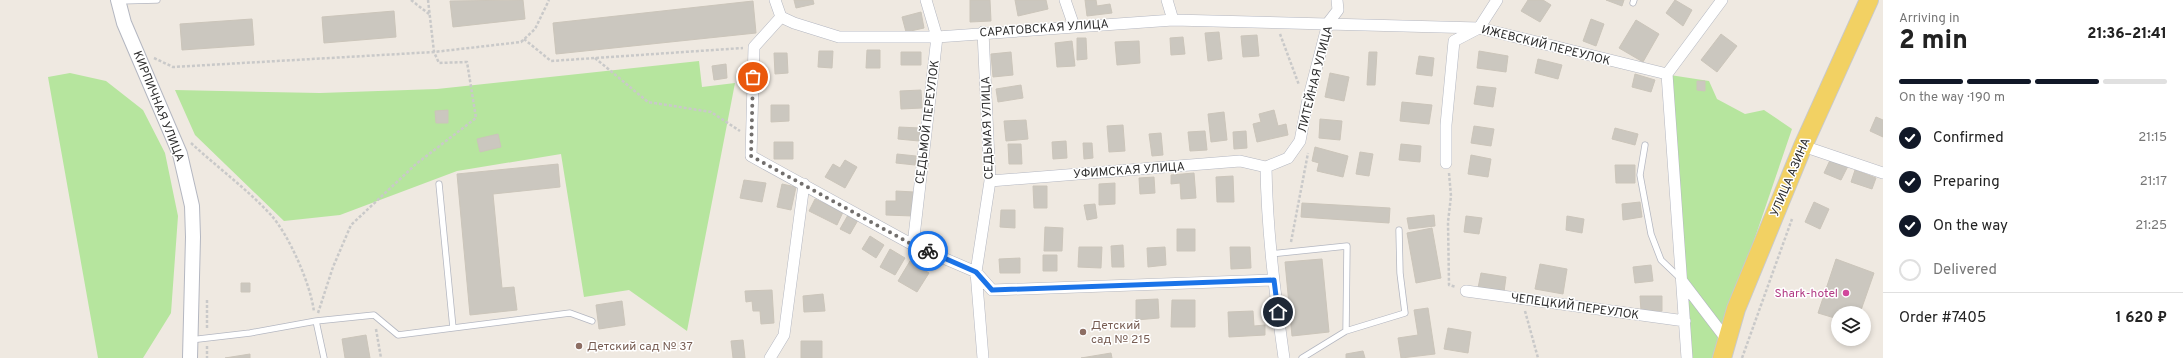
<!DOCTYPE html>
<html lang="en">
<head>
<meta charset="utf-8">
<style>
	body { margin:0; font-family:Overpass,sans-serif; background:#f6f6f6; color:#222; height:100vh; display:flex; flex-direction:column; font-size:15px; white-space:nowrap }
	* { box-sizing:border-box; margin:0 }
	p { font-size:13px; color:#767676 }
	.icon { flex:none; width:22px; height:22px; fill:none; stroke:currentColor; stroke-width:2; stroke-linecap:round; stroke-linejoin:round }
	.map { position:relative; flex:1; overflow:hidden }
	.drawer { display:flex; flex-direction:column; background:#fff; width:300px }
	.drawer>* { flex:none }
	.tools { position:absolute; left:1831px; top:306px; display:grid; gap:8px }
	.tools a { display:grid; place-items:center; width:40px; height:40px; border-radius:50%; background:#fff; box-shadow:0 2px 6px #0003; font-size:20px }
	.pin { position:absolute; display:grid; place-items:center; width:34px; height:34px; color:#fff; margin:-17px; border:2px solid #fff; border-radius:50%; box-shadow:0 1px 4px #0007 }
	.courier { position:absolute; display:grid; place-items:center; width:40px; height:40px; margin:-20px; border:3px solid #1a73e8; border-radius:50%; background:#fff; color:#222; box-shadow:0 1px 5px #0007 }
	.head em { font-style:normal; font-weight:800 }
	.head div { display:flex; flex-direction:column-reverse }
	.head { display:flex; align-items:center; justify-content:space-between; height:68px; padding:0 16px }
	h1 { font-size:26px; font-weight:800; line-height:30px }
	.bar { display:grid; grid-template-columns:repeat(4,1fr); gap:6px 4px; align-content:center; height:48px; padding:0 16px }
	.bar i { height:5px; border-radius:3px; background:#e0e0e0 }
	.bar .on { background:#111827 }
	.bar p { grid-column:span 4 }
	.line { display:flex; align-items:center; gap:10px; padding:0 16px; border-top:1px solid #e0e0e0 }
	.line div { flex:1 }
	ol { padding:0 16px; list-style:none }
	li { display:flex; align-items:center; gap:12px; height:44px }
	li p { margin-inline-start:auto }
	li .icon { padding:4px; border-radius:50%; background:#111827; color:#fff; stroke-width:4 }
	li:last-child { color:#767676 }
	li i { width:22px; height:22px; border:2px solid #e0e0e0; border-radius:50% }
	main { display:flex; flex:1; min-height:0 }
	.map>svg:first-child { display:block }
</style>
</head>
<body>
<main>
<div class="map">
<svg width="1883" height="358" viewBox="0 0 1883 358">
	<rect width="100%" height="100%" fill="#efe9e1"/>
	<path fill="#b6e59e" d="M699,61l3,26 33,-4 -48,248 -58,-41 -45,7 -23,-143 -104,17 -117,44 -56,6 -89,-86 -20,-45 145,3 117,-4z
		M70,73l36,8 37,29 22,43 13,63 -7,97 -28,45h-45l-50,-281z
		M1670,75l39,6 8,18 28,15 19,-4 28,19 -78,229h-23z"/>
	<path fill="#cbc7bf" stroke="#cbc5ba" d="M523,0l2,19 -72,8 -3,-26z
		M794,0h19l1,4 -18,4z
		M970,0h20l1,21 -21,1z
		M1015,0h31l2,9 -30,7z
		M1085,0h11l1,6 13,-2 2,9 -25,3z
		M1528,0h15l8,5 -11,17 -19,-11z
		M1606,0h18l-2,6z
		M1675,0l17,10 -9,16 -17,-13z
		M753,1l3,32 -200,21 -3,-31z
		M394,11l2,26 -72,6 -2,-26z
		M921,12l3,16 -18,4 -4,-15z
		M252,19l2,26 -72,5 -2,-26z
		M1591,19l13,5 -8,22 -13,-5z
		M1636,20l23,14 -16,28 -24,-14z
		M1219,32l3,27 -14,2 -3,-28z
		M1721,34l16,12 -20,26 -16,-12z
		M1257,35l2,21 -16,1 -2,-21z
		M1183,37l2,17 -14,1 -1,-17z
		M1077,38h9l1,21 -10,1z
		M1072,41l3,25 -18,1 -2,-24z
		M1139,41l1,22 -23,2 -2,-23z
		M867,50h13v18h-14z
		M819,51h14l-1,17 -14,-1z
		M1479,51l29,5 -2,16 -29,-4z
		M901,52h20v13h-20z
		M1011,52l2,23 -20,2 -2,-23z
		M1369,52h8l-2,33h-8z
		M774,53h13l1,20 -13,1z
		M1419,56l15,2 -2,18 -16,-2z
		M1538,59l24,6 -4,14 -23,-6z
		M726,64l1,14 -13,2 -2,-14z
		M1330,73l19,4 -5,24 -19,-4z
		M1635,74l20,6 -4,12 -19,-5z
		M1697,81h8v10l-8,-1z
		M1021,85l2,13 -25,4 -2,-13z
		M1477,86l19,2 -3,19 -19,-3z
		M921,90l1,18 -21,1 -1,-18z
		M1402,102l30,3 -3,19 -29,-3z
		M771,105h18v16l-18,1z
		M448,110v13h-12l-1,-12z
		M1274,110l4,16 8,-2 2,11 -31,7 -4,-18 8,-2 -2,-8z
		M1224,112l3,28 -16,2 -3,-28z
		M1876,117l7,3v17l-13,-6z
		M1320,119l22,2 -2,19 -21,-2z
		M1026,120l2,19 -22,2 -2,-20z
		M1123,125l2,26 -16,1 -2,-26z
		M1474,126l20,3 -3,17 -20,-3z
		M899,127l21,1 -1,13 -21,-2z
		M1615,128l23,6 -3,11 -23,-6z
		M1205,131l2,19 -17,1 -2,-19z
		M1246,131l1,17 -13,1 -1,-17z
		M1161,133l2,22 -11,1 -3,-22z
		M498,134l3,13 -21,5 -3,-13z
		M1066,141l1,17 -14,1 -1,-17z
		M774,142h19v17h-19z
		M1083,143h9l1,15 -9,1z
		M1008,144h13l1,20h-13z
		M1401,144l20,2 -1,16 -21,-2z
		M1315,147l33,9 -5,21 -26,-6 2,-8 -7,-2z
		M1360,152l13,2 -4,22 -13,-2z
		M897,154l19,2 -1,9 -19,-2z
		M1471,155l20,4 -3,18 -20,-3z
		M1831,158l17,8 -7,14 -17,-7z
		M845,160l12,7 -12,21 -20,-11 8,-13 7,4z
		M558,164l2,23 -67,7 9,94 12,-1 3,23 -47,5 -13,-141z
		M1615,165h20v18h-19z
		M1855,170l21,8 -4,11 -21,-7z
		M1194,173l2,25 -15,1 -1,-16 -9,1v-9z
		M1233,176l1,26h-17l-1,-25z
		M1154,177l1,16 -15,1 -1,-16z
		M744,180l22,3 -4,19 -22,-4z
		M1115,183v21l-16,1v-21z
		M782,184l14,3 -5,23 -14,-3z
		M1033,186h14v22h-13z
		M896,191l18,1 -1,24 -27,-1v-14h10z
		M815,199l28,13 -6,13 -28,-14z
		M1640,202l2,15 -19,3 -1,-16z
		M1814,202l15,7 -9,20 -15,-7z
		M1302,203l88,5 -1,15 -88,-6z
		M1095,204l2,14 -10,2 -3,-15z
		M1001,210h14v18l-15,-1z
		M848,215l10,5 -8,14 -10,-5z
		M1434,215l1,11 -26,3 -2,-11z
		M1466,216l16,2 -3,16 -15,-2z
		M1567,216l17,3 -2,14 -16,-3z
		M1045,227l18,1 -1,23h-18z
		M1432,228l9,50 -25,5 -9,-50z
		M1177,229h18v22h-18z
		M870,236l14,9 -8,13 -14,-9z
		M1123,245l1,22h-12l-1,-21z
		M1079,247h23l-1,21 -23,-1z
		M1165,247l1,18 -18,2 -1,-19z
		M1230,247h20l1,21 -20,1z
		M890,249l15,9 -10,17 -15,-8z
		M1043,255h14v16h-14z
		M1020,258v15h-20l-1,-14z
		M1322,259l7,73 -37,4 -7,-74z
		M1836,259l38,14 -14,40h-22v6l-20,-6z
		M910,261l19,12 -12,19 -19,-11z
		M1540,264l27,5 -4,25 -28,-5z
		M1651,265l2,16 -18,2 -2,-16z
		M1481,273l25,4 -2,15 -26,-4z
		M241,283h9v9h-9z
		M772,290l2,33 -13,1 -1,-13h-7l-1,-10 -6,1 -1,-11z
		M823,294l2,17 -21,1 -1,-16z
		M1640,296h22v15h-21z
		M1158,299l1,19 -23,2v-20z
		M1172,300h23v27h-24z
		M622,301l3,24 -26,4 -3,-24z
		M1428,308l7,46 -34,4 -3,-20 20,-3 -4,-25z
		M1253,311l1,15 11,-1v10l-36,2 -1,-25z
		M1448,328l23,4 -3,21 -24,-4z
		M366,335l4,23h-25l-3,-19z
		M743,340l2,18h-12l-2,-17z
		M801,341h21v17h-21z
		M1363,351l2,7h-19v-4z
		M1111,353l1,5h-31z
		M250,354v4h-25z"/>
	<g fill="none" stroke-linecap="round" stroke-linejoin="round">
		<defs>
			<path id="service" d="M119,1l38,-1
				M1633,3l1,-3
				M1645,145l-5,30 11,59 10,26 20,19
				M439,184l14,144
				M1270,254l77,-8 -1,85 -44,27
				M316,321l58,-6 24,20 172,-22 22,8
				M1346,331l59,-18 -5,-40 -1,-43
				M190,340l60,-7 66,-12 8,37"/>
			<path id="minor" d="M775,0l6,17 13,6 45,14h98l236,-17 306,8 188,46
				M1065,0l9,26
				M1167,0l6,20
				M781,17l-27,30 -3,109 162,89 63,27 16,18 281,-10
				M983,32l7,149 -14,91 7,86
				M1803,146l80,27
				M1446,163v-38l8,-84 25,-13 18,-28
				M990,181l250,-20 26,6
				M913,245l24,-208 -11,-37
				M1682,281l45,59
				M1466,291l219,30
				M770,358l14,-23 20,-151
				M1284,358c-9,-64 -17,-127 -18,-191l22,-9 12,-17 7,-37 21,-81 10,-13 -1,-10
				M1687,358l-20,-284 55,-74"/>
			<path id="tertiary" d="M118,0l6,23 56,131 12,52 1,31 -3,121"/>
			<path id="primary" d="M1722,358l14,-49 67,-163 66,-146"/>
		</defs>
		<use href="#service" stroke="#b4b7c1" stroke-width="7"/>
		<use href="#minor" stroke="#b4b7c1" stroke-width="12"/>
		<use href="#tertiary" stroke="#b4b7c1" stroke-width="16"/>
		<use href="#primary" stroke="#c9c9c9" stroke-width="20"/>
		<path stroke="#c9c9c9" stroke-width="2.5" stroke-dasharray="3 2" stroke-linecap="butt" d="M411,0l18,14
			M1280,34l19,51
			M524,39l27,22 192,-13
			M154,58l19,9 261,-15 87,-10 14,-13 14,-29
			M595,58l53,44 63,10 29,19
			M191,143c26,24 56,46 80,72 18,20 40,70 43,97
			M1449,173l2,23 -3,26 1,63 7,2
			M1291,242l17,-89
			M207,300v29
			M1525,311l13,47
			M318,313l15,-46 18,-42 65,-61 60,-46 -9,-56 -28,1 -5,-11 -6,-52
			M376,329l5,29
			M207,346v12
			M1742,358l50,-139"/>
		<use href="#service" stroke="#fff" stroke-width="5.5"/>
		<use href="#minor" stroke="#fff" stroke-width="11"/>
		<use href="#tertiary" stroke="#fff" stroke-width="14"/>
		<use href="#primary" stroke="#f2d163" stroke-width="18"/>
	</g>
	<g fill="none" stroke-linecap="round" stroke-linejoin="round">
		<path stroke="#726f6d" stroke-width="4" stroke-dasharray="0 7.2" d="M753,77l-2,79 162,89 15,6"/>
		<path stroke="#1a73e8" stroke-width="5" d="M928,251l48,21 16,18 282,-10 4,32"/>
	</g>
	<circle fill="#d1479c" stroke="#fff" stroke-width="1.5" cx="1846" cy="293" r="4"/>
	<g fill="#8d6e63" stroke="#fff" stroke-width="1.5">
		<circle cx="1083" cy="332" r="4"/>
		<circle cx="579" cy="346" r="4"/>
	</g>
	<g text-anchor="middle" stroke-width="3" stroke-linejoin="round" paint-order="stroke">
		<g font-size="12" fill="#2e2e2e" stroke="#fff">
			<text transform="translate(1044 28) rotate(-4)" y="4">САРАТОВСКАЯ УЛИЦА</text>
			<text transform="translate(1546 45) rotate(14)" y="4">ИЖЕВСКИЙ ПЕРЕУЛОК</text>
			<text transform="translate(1315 79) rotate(-76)" y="4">ЛИТЕЙНАЯ УЛИЦА</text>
			<text transform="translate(159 106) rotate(68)" y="4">КИРПИЧНАЯ УЛИЦА</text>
			<text transform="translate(927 122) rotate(-83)" y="4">СЕДЬМОЙ ПЕРЕУЛОК</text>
			<text transform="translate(987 128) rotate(-92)" y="4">СЕДЬМАЯ УЛИЦА</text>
			<text transform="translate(1129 170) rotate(-4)" y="4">УФИМСКАЯ УЛИЦА</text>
			<text transform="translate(1790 177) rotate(-67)" y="4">УЛИЦА АЗИНА</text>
			<text transform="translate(1575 306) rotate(8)" y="4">ЧЕПЕЦКИЙ ПЕРЕУЛОК</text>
		</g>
		<g font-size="12" fill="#b23c85" stroke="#fff" text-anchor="end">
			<text x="1838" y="297">Shark-hotel</text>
		</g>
		<g font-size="12" fill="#785e54" stroke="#fff" text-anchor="start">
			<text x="1091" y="329">Детский<tspan x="1091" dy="14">сад № 215</tspan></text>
			<text x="587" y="350">Детский сад № 37</text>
		</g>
	</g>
</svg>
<div class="tools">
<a><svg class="icon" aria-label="layers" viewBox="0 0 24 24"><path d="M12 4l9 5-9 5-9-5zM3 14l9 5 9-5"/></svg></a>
</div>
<div class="pin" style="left:753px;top:77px;background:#ea580c"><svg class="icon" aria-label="bag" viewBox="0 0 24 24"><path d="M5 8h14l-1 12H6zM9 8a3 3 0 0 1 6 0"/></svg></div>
<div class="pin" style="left:1278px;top:312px;background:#1f2937"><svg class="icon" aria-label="home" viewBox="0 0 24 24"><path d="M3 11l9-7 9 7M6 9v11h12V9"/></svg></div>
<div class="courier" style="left:928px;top:251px"><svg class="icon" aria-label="bike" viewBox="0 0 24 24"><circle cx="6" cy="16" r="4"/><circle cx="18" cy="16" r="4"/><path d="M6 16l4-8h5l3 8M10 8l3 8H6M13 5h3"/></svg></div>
</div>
<section class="drawer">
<div class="head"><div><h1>2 min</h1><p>Arriving in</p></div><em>21:36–21:41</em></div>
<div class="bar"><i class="on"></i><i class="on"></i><i class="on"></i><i></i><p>On the way · 190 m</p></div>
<ol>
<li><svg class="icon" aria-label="check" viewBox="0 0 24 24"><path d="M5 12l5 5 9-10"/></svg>Confirmed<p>21:15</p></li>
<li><svg class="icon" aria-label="check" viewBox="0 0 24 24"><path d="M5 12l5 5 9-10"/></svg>Preparing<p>21:17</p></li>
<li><svg class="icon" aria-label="check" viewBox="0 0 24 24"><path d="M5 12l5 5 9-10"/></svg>On the way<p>21:25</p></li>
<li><i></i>Delivered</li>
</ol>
<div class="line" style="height:52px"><div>Order #7405</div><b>1 620 ₽</b></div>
</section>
</main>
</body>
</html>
